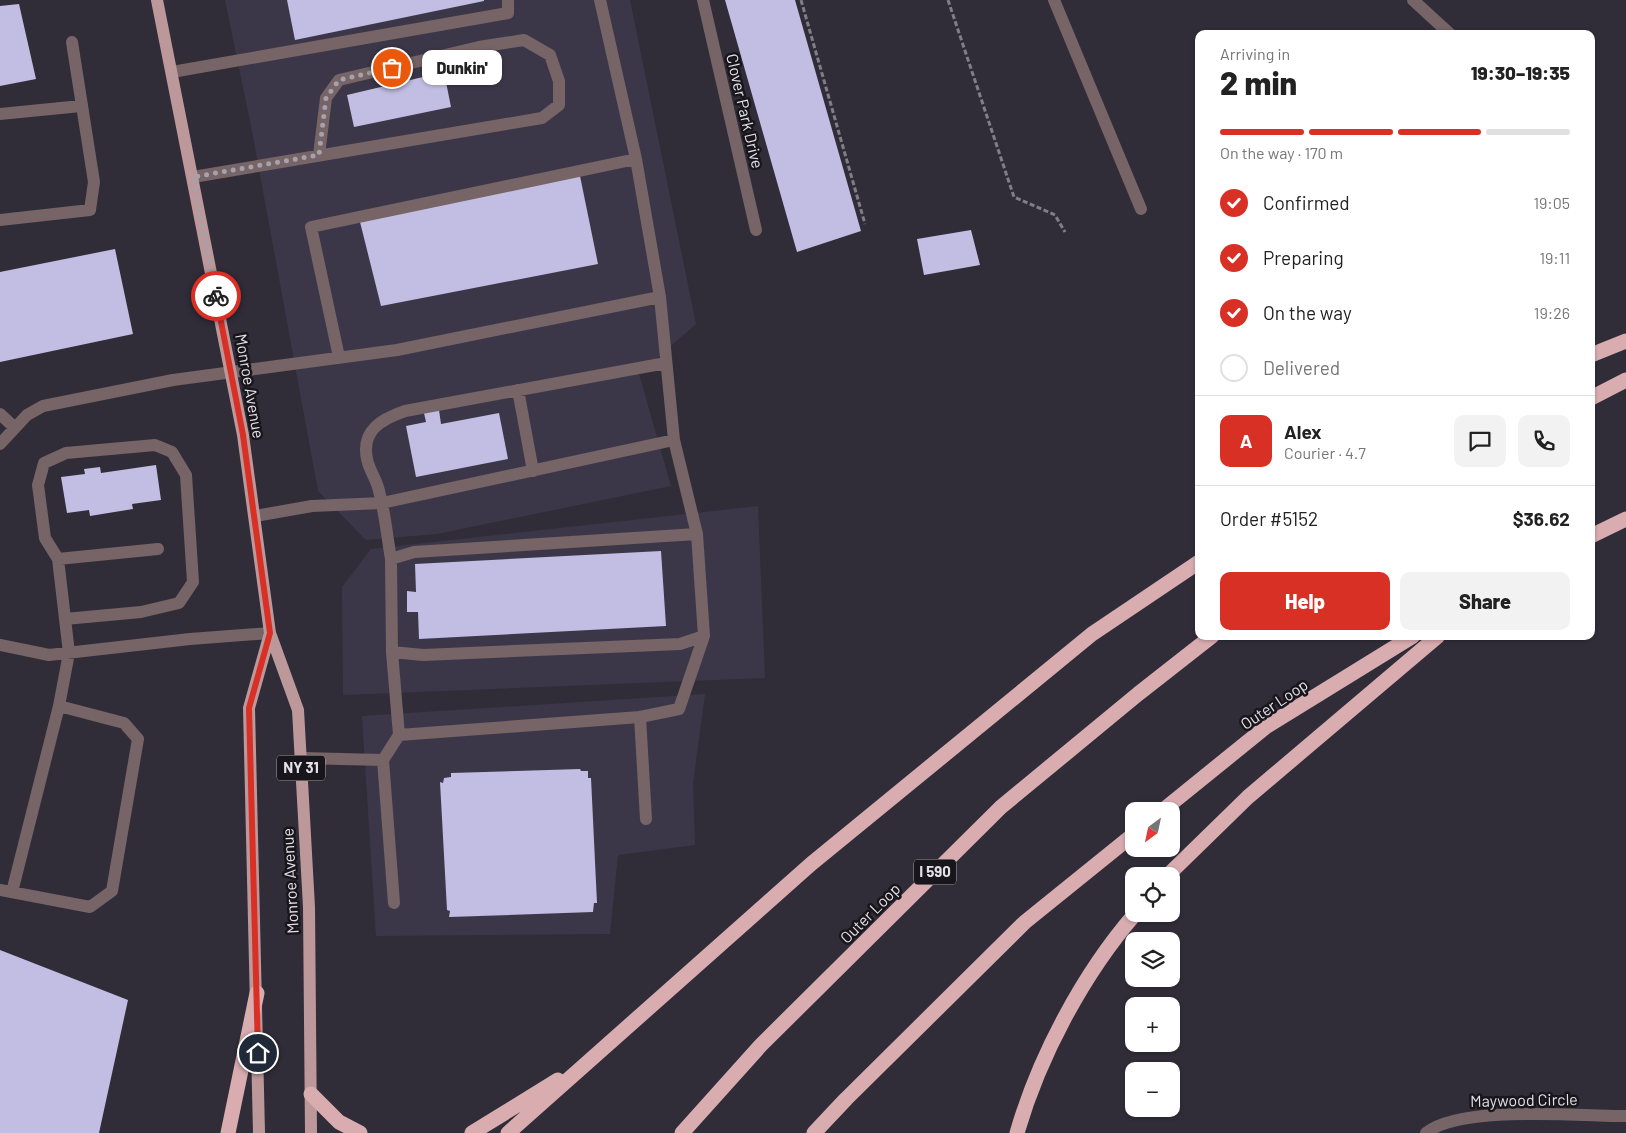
<!DOCTYPE html>
<html lang="en">
<head>
<meta charset="utf-8">
<style>
	body { margin:0; font-family:Barlow,sans-serif; background:#f2f2f2; color:#222; height:100vh; display:flex; flex-direction:column; font-size:19px; white-space:nowrap }
	* { box-sizing:border-box; margin:0 }
	p { font-size:16px; color:#767676 }
	.icon { flex:none; width:28px; height:28px; fill:none; stroke:currentColor; stroke-width:2; stroke-linecap:round; stroke-linejoin:round }
	.map { position:relative; flex:1; overflow:hidden }
	.side { position:absolute; left:1195px; top:30px; width:400px; height:610px; display:flex; flex-direction:column; background:#fff; border-radius:10px; box-shadow:0 1px 4px #0004 }
	.side>* { flex:none }
	.needle { width:32px; rotate:213deg }
	.controls { position:absolute; left:1125px; top:802px; display:grid; gap:10px }
	.controls a { display:grid; place-items:center; width:55px; height:55px; border-radius:10px; background:#fff; box-shadow:0 1px 4px #0004; font-size:25px }
	.pin { position:absolute; display:grid; place-items:center; width:42px; height:42px; color:#fff; margin:-21px; border:2px solid #fff; border-radius:50%; box-shadow:0 1px 5px #0007 }
	.courier { position:absolute; display:grid; place-items:center; width:50px; height:50px; margin:-25px; border:4px solid #d93025; border-radius:50%; background:#fff; color:#222; box-shadow:0 1px 6px #0007 }
	.bubble { position:absolute; height:35px; border-radius:10px; background:#fff; box-shadow:0 1px 4px #0004; font-size:16px; font-weight:800; line-height:35px; text-align:center }
	.overview em { font-style:normal; font-weight:800 }
	.overview div { display:flex; flex-direction:column-reverse }
	.overview { display:flex; align-items:center; justify-content:space-between; height:85px; padding:0 25px }
	h1 { font-size:32px; font-weight:800; line-height:38px }
	.bar { display:grid; grid-template-columns:repeat(4,1fr); gap:8px 5px; align-content:center; height:60px; padding:0 25px }
	.bar i { height:6px; border-radius:4px; background:#e0e0e0 }
	.bar .on { background:#d93025 }
	.bar p { grid-column:span 4 }
	.line { display:flex; align-items:center; gap:12px; padding:0 25px; border-top:1px solid #e0e0e0 }
	.line div { flex:1 }
	.round { display:grid; place-items:center; flex:none; width:52px; height:52px; border-radius:10px; background:#f2f2f2 }
	ol { padding:0 25px; list-style:none }
	li { display:flex; align-items:center; gap:15px; height:55px }
	li p { margin-inline-start:auto }
	li .icon { padding:5px; border-radius:50%; background:#d93025; color:#fff; stroke-width:4 }
	li:last-child { color:#767676 }
	li i { width:28px; height:28px; border:2px solid #e0e0e0; border-radius:50% }
	.cta { display:flex; gap:10px; margin-top:auto; padding:10px 25px }
	.cta a { flex:1; height:58px; border-radius:10px; background:#d93025; color:#fff; font-size:20px; font-weight:800; line-height:58px; text-align:center }
	.cta a+a { background:#f2f2f2; color:#222 }
	.map>svg:first-child { display:block }
</style>
</head>
<body>
<div class="map">
<svg width="1626" height="1133" viewBox="0 0 1626 1133">
	<rect width="100%" height="100%" fill="#302d39"/>
	<path fill="#3c3748" d="M225,0h405l66,324 -57,50 32,112 -234,48 -71,6 -48,-49 -66,-360z
		M758,506l7,172 -422,17 -1,-108 29,-38z
		M705,694l-12,89 2,62 -77,10 -8,79 -234,2 -14,-220z"/>
	<path fill="#c2bde3" d="M287,0h197v1l-189,39z
		M725,0h70l66,231 -64,21z
		M19,4l17,75 -36,7v-80z
		M444,72l7,35 -97,20 -7,-32z
		M580,176l18,88 -217,42 -21,-84z
		M971,230l9,35 -56,10 -7,-36z
		M115,249l18,85 -133,28v-90z
		M439,410l2,14 58,-11 9,46 -92,18 -10,-51 20,-4 -2,-9z
		M156,465l5,35 -29,4 1,5 -43,7 -1,-6 -22,3 -6,-36 24,-3 -1,-5 16,-2 1,6z
		M661,551l5,75 -247,13 -1,-27h-11v-21l9,1 -1,-28z
		M580,769l1,2h7v7h3l6,125h-3l-1,9 -144,5 1,-6 -3,-1 -7,-128 3,1 1,-5 7,-1v-4z
		M0,950l128,50 -29,133h-99z"/>
	<g fill="none" stroke-linecap="round" stroke-linejoin="round">
		<path stroke="#817e88" stroke-width="3" stroke-dasharray="5 2.5" stroke-linecap="butt" d="M801,0l64,224
			M948,0l66,197 41,18 10,17"/>
		<path stroke="#766466" stroke-width="12" d="M703,0l53,230
			M1054,0l87,209
			M172,72l336,-59v-13
			M0,114l81,-8
			M193,177l349,-59 17,-13v-24l-9,-26 -26,-15 -45,7 -140,33 -13,18 -7,57
			M0,220l90,-10 4,-28 -22,-140
			M339,357l-28,-130 325,-68
			M518,390l15,81
			M0,414l14,13
			M0,444l27,-29 16,-9 130,-26 224,-30 263,-53 -24,-138 -36,-159
			M255,516l57,-10 70,-3 292,-63
			M697,534l-283,18 -23,7 1,93 31,3 257,-11 24,-8
			M58,559l100,-10
			M391,559c-4,-23 -6,-46 -12,-68 -2,-11 -10,-21 -12,-32 -6,-29 15,-40 38,-48l261,-48
			M0,645l49,10 141,-16 80,-6
			M392,652l7,83
			M640,717l39,-8 25,-73 -7,-102 -23,-94 -14,-143
			M301,758l82,2 11,143
			M383,760l16,-25 241,-18 6,102
			M0,890l90,17 22,-16 26,-152 -14,-16 -65,-17
			M12,892l47,-186 10,-53 -11,-94 -13,-21 -7,-53 6,-22 22,-10 89,-8 17,7 14,23 7,107 -14,21 -38,9 -76,7"/>
		<path stroke="#766466" stroke-width="12" d="M1413,0l37,34
			M1426,1133c35,-28 153,-17 200,-17"/>
		<path stroke="#bd989b" stroke-width="12" d="M157,0l86,435 27,198 28,77 11,197 2,226
			M259,1133l-10,-425 21,-75"/>
		<path stroke="#d9acb0" stroke-width="15" d="M1591,355l35,-14
			M1591,398l35,-18
			M1591,536l35,-17
			M1162,811l105,-85 146,-90
			M1167,876l81,-79 190,-161
			M311,1094l28,28 21,11
			M228,1133l29,-140
			M472,1133l86,-53
			M508,1133l303,-269 281,-230 107,-72
			M682,1133l79,-88 240,-238 137,-113 74,-58
			M814,1133l32,-34 179,-177 109,-88
			M1017,1133c22,-76 66,-159 118,-219"/>
	</g>
	<g fill="none" stroke-linecap="round" stroke-linejoin="round">
		<path stroke="#a5a2ab" stroke-width="5" stroke-dasharray="0 9" d="M216,296l-23,-119 126,-22 7,-57 13,-18 53,-12"/>
		<path stroke="#d93025" stroke-width="6" d="M216,296l27,139 27,198 -21,75 9,345"/>
	</g>
	<g text-anchor="middle" stroke-width="5" stroke-linejoin="round" paint-order="stroke">
		<g fill="#18161b" stroke="#a7a4ab" stroke-width="1">
			<rect x="277" y="755.5" width="48" height="25" rx="4"/>
			<rect x="914" y="859.5" width="42" height="25" rx="4"/>
		</g>
		<g font-size="15" font-weight="bold" fill="#e4e1e9">
			<text x="301" y="773">NY 31</text>
			<text x="935" y="877">I 590</text>
		</g>
		<g font-size="16" fill="#e4e1e9" stroke="#18161b">
			<text transform="translate(745 111) rotate(77)" y="6">Clover Park Drive</text>
			<text transform="translate(250 386) rotate(80)" y="6">Monroe Avenue</text>
			<text transform="translate(1274 704) rotate(-34)" y="6">Outer Loop</text>
			<text transform="translate(290 881) rotate(-93)" y="6">Monroe Avenue</text>
			<text transform="translate(870 913) rotate(-45)" y="6">Outer Loop</text>
			<text transform="translate(1524 1100) rotate(-1)" y="6">Maywood Circle</text>
		</g>
	</g>
</svg>
<div class="controls">
<a><svg class="needle" viewBox="-14 -14 28 28"><path d="M0-13l5 13h-10z" fill="#e53935"/><path d="M0 13l5-13h-10z" fill="#767676"/></svg></a>
<a><svg class="icon" aria-label="locate" viewBox="0 0 24 24"><circle cx="12" cy="12" r="6"/><path d="M12 2v4M12 18v4M2 12h4M18 12h4"/></svg></a>
<a><svg class="icon" aria-label="layers" viewBox="0 0 24 24"><path d="M12 4l9 5-9 5-9-5zM3 14l9 5 9-5"/></svg></a>
<a>+</a>
<a>−</a>
</div>
<div class="pin" style="left:392px;top:68px;background:#ea580c"><svg class="icon" aria-label="bag" viewBox="0 0 24 24"><path d="M5 8h14l-1 12H6zM9 8a3 3 0 0 1 6 0"/></svg></div>
<div class="pin" style="left:258px;top:1053px;background:#1f2937"><svg class="icon" aria-label="home" viewBox="0 0 24 24"><path d="M3 11l9-7 9 7M6 9v11h12V9"/></svg></div>
<div class="courier" style="left:216px;top:296px"><svg class="icon" aria-label="bike" viewBox="0 0 24 24"><circle cx="6" cy="16" r="4"/><circle cx="18" cy="16" r="4"/><path d="M6 16l4-8h5l3 8M10 8l3 8H6M13 5h3"/></svg></div>
<div class="bubble" style="left:422px;top:50px;width:80px">Dunkin'</div>
<section class="side">
<div class="overview"><div><h1>2 min</h1><p>Arriving in</p></div><em>19:30–19:35</em></div>
<div class="bar"><i class="on"></i><i class="on"></i><i class="on"></i><i></i><p>On the way · 170 m</p></div>
<ol>
<li><svg class="icon" aria-label="check" viewBox="0 0 24 24"><path d="M5 12l5 5 9-10"/></svg>Confirmed<p>19:05</p></li>
<li><svg class="icon" aria-label="check" viewBox="0 0 24 24"><path d="M5 12l5 5 9-10"/></svg>Preparing<p>19:11</p></li>
<li><svg class="icon" aria-label="check" viewBox="0 0 24 24"><path d="M5 12l5 5 9-10"/></svg>On the way<p>19:26</p></li>
<li><i></i>Delivered</li>
</ol>
<div class="line" style="height:90px"><b class="round" style="background:#d93025;color:#fff">A</b><div><b>Alex</b><p>Courier · 4.7</p></div><a class="round"><svg class="icon" aria-label="chat" viewBox="0 0 24 24"><path d="M4 5h16v11H9l-5 4z"/></svg></a><a class="round"><svg class="icon" aria-label="phone" viewBox="0 0 24 24"><path d="M5 4h4l2 5-3 2q2 4 5 5l2-3 5 2v4C11 20 4 13 5 4z"/></svg></a></div>
<div class="line" style="height:65px"><div>Order #5152</div><b>$36.62</b></div>
<div class="cta"><a>Help</a><a>Share</a></div>
</section>
</div>
</body>
</html>
